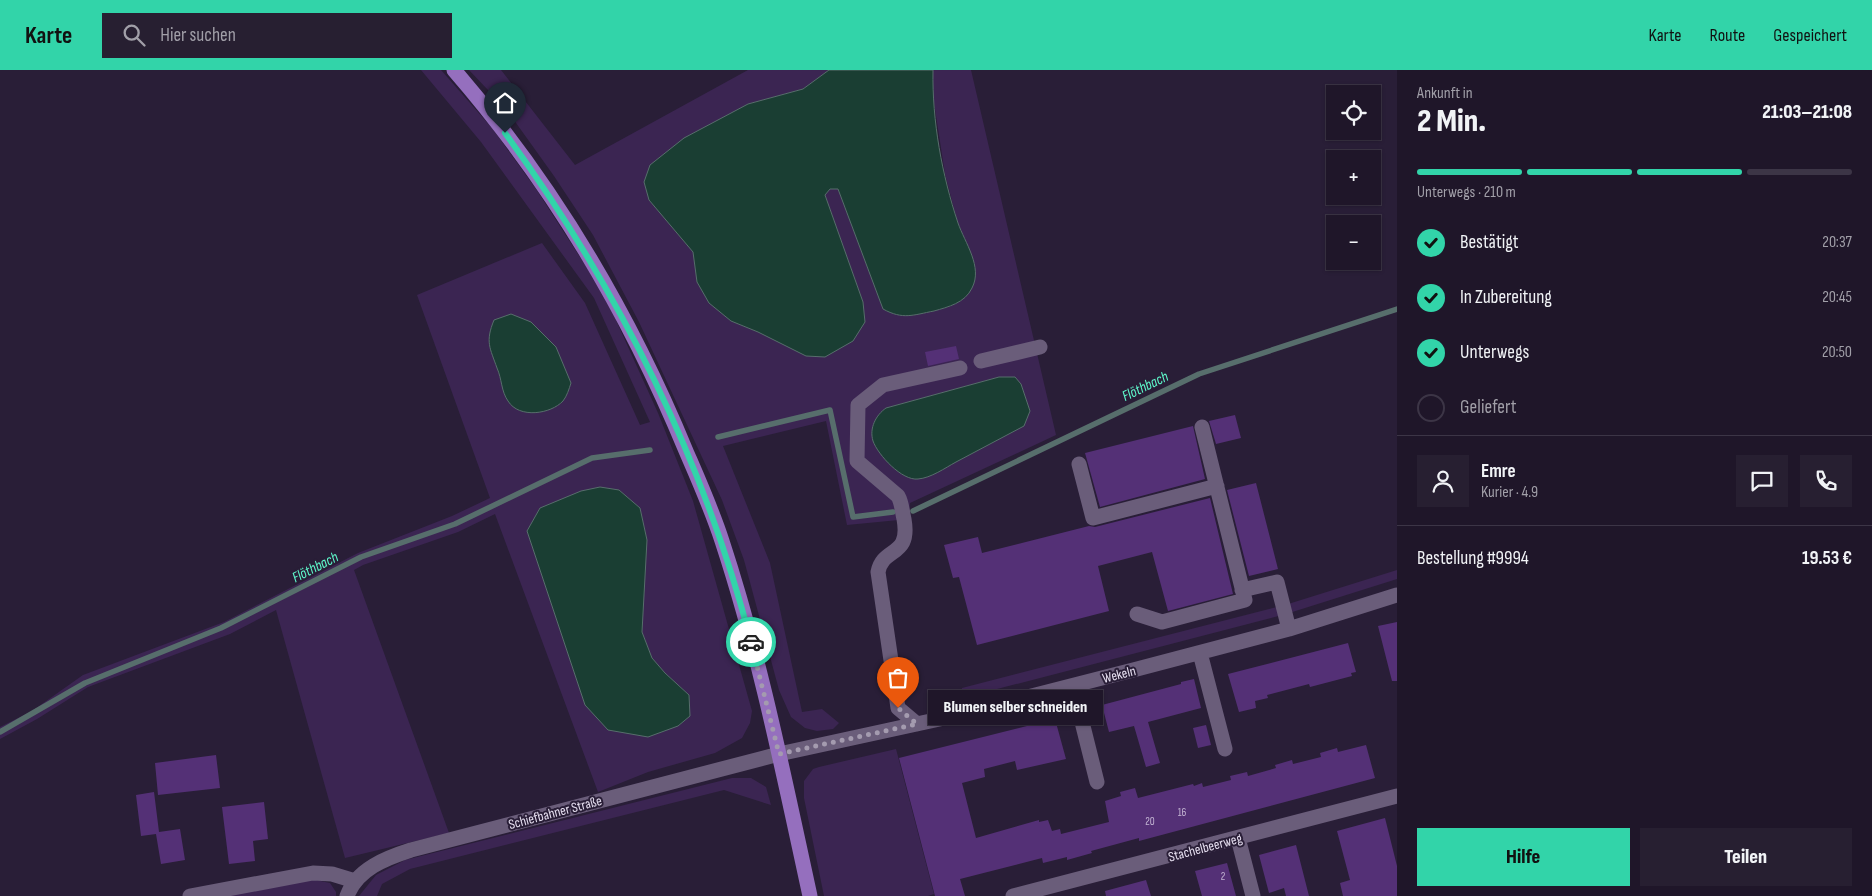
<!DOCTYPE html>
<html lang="de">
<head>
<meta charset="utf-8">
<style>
	body { margin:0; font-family:"Sofia Sans Condensed",sans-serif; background:#271f31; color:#f1f3f6; height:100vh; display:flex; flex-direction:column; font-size:19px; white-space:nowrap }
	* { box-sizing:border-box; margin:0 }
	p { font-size:16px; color:#a19fa8 }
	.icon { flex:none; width:28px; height:28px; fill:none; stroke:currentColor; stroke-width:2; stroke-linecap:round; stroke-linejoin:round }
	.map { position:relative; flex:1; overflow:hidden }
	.sheet { display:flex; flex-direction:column; background:#1f1629; width:475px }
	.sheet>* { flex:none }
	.fabs { position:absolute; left:1326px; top:15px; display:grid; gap:10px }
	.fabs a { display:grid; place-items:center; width:55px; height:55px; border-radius:0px; background:#1f1629; box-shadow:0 1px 4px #0004,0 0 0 1px #3c3546; font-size:25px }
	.pin { position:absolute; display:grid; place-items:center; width:42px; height:42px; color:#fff; margin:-51px -21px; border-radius:50% 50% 50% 0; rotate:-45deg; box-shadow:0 0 5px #0007 }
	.pin .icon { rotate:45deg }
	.courier { position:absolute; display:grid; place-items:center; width:50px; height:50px; margin:-25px; border:4px solid #32d4a9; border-radius:50%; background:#fff; color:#222; box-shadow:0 1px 6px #0007 }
	.bubble { position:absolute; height:35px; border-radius:0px; background:#1f1629; box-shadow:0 1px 4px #0004,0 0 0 1px #3c3546; font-size:16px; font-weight:800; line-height:35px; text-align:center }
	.head em { font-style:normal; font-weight:800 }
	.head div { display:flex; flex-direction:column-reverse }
	.head { display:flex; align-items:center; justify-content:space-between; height:85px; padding:0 20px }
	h1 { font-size:32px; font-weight:800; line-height:38px }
	.bar { display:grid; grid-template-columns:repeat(4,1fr); gap:8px 5px; align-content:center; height:60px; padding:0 20px }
	.bar i { height:6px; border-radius:4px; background:#3c3546 }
	.bar .on { background:#32d4a9 }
	.bar p { grid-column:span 4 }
	.line { display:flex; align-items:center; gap:12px; padding:0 20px; border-top:1px solid #3c3546 }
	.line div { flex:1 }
	.round { display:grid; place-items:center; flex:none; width:52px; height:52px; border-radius:0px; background:#271f31 }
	ol { padding:0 20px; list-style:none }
	li { display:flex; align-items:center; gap:15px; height:55px }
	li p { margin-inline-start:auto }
	li .icon { padding:5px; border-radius:50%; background:#32d4a9; color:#111; stroke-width:4 }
	li:last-child { color:#a19fa8 }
	li i { width:28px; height:28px; border:2px solid #3c3546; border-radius:50% }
	.button { display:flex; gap:10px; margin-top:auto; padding:10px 20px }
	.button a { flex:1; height:58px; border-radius:0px; background:#32d4a9; color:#111; font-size:20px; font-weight:800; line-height:58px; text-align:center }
	.button a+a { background:#271f31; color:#f1f3f6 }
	header { display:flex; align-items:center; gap:30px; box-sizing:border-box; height:70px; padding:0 25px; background:#32d4a9; color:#111 }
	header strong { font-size:24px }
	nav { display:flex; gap:28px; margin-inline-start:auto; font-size:18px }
	.search { width:350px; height:45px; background:#271f31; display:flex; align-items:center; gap:12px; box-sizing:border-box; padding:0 18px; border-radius:0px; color:#a19fa8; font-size:19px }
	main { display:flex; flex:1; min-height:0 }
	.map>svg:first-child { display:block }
</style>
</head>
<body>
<header>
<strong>Karte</strong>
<div class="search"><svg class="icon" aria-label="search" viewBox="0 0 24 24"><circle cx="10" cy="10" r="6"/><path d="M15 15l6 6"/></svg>Hier suchen</div>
<nav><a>Karte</a><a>Route</a><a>Gespeichert</a></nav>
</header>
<main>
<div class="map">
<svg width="1397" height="826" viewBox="0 0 1397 826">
	<rect width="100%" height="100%" fill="#291e37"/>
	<path fill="#3b2552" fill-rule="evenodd" d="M421,0h20l51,58 44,61 69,107 53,117 35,88 59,210 -2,12 -8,15 -27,15 -67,19 -50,20 -103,-278 -37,18 -95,33 -9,5 95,263 -104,25 -69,-248 -46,24 -142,53 -51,32 -37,20v-12l32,-16 51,-36 141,-53 134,-69 94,-37 38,-18 -73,-203 125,-52 43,60 55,122 10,-3 -56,-124 -113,-156zM619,420l21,18 7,32 -5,92 10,26 13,15 24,22 1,21 -12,10 -138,-218z
		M469,0h32l74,95 173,-95h81l-26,19 -55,15 -99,96 44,52 4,30 13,21 21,18 27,11 107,-10 -2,-20 -38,-107 5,-6h8l45,120 28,7 38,-9 13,-7 13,-26 -3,-17 -14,-33 -13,-50 -12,-78v-26h38l85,365 -146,68 -1,16 -62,6 -21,-104 -103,25 47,117 32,149 20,-3 17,14 -6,6 -16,2 -12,-3 -14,-11 -12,-27 -35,-130 -22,-60 -83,-178 -46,-87 -39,-59 -48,-67zM999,307h16l-129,31z
		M1397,500v9l-111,35 -308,80 -16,2v-8l323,-83z
		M896,679l38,145 -6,2h-104l-20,-98v-17l9,-12 6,-2z
		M732,708h19l15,9 5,18 -47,-15 -314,79 -28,15 -5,12h-18l17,-21 29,-15z
		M311,809l19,4 6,9v4h-109z"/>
	<path fill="#1a3e33" stroke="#576e6c" d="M829,0h104c-1,51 9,105 25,153 7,20 25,44 14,65 -7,15 -24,19 -38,23 -21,4 -31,9 -51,-2l-45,-120h-8l-5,6 38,107 2,20 -12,19 -28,16 -19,-1 -48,-24 -27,-11 -22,-18 -12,-21 -4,-30 -44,-52 -5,-18 6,-17 34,-27 64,-34 55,-15z
		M511,244l20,8 25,25 15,36c-2,6 -4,13 -8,18 -12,13 -44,18 -55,0 -7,-10 -6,-22 -11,-33 -7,-20 -12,-26 -3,-48z
		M999,307h16l6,7 9,27 -6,15c-23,12 -45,24 -68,36 -11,6 -25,16 -38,17 -16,2 -40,-24 -45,-38 -4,-13 3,-26 13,-33z
		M600,417l19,3 21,18 7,32 -5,92 10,26 13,15 24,22 1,21 -12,10 -30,11 -40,-7 -23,-25 -58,-174 13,-23 41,-17z"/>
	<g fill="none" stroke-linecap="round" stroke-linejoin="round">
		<path stroke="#576e6c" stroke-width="5.5" d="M718,367l112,-27 23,107 40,-5
			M913,441l286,-137 198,-65
			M0,662l85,-49 136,-55 140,-71 94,-33 137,-66 58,-8"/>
	</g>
	<path fill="#543076" d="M956,276l3,13 -31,7 -3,-14z
		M1235,345l6,23 -25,6 -7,-23z
		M1193,356l12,53 -105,28 -15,-54z
		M1256,413l22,86 -29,7 -22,-86z
		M1210,428l23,96 -65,17 -16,-59 -54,14 11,45 -132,34 -18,-68 -6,1 -9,-33 34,-8 4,16 107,-27 6,1z
		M1397,552v59h-5l-14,-55z
		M1348,573l8,29 -5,1 1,3 -42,11 -1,-3 -42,11 1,3 -13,3 1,7 -17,4 -11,-38z
		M1194,609l7,29 -53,14 12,41 -14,4 -12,-41 -25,6 -7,-27 79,-21v-2z
		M1055,649l11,40 -49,11 -2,-9 -31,8 1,8 -23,6 14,55 63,-18v2l9,-2 4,11 8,-2 1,5 48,-12 -4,-21 16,-5 -1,-4 15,-4 3,10 55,-14 1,2 8,-3 1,4 28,-7 -1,-4 17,-4 1,4 28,-8 -1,-3 17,-5 1,4 28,-7 -1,-4 17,-5 1,4 28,-7 9,33 -236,63v-3l-48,13 1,2 -25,7v-3l-24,6 -1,-5 -82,21 5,17h-30l-36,-138z
		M1206,655l5,20 -13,3 -5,-20z
		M216,685l4,33 -62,7 -3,-32z
		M154,722l5,40 21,-3 5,31 -24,4 -5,-30 -15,2 -5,-41z
		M264,732l4,37 -15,2 2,20 -26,3 -7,-57z
		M1385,748l12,48v30h-54l-3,-13 10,-3 -13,-49z
		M1296,775l13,51h-23l-2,-8 -15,5 -10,-38z
		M1227,793l9,33h-34l-7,-25z
		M1146,810l5,16h-45l-1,-5z"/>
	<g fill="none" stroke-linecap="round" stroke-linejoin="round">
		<path stroke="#6a5d7a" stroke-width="15" d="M981,291l59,-14
			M1079,394l14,54 124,-32
			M1242,520l35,-8 12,47
			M1137,544l25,8 83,-22 -43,-173
			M1200,583l25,96
			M1073,616l24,96
			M917,654l-19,-16 -20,-136c5,-26 33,-14 26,-53 -2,-8 -2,-16 -6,-23l-41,-35 1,-56 25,-20 77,-17
			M1238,768l15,58
			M190,826l123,-23 19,1 23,7
			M347,826c10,-27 39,-38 64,-46l368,-96 179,-39 179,-46 152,-40 108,-34
			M1013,826l384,-100"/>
		<path stroke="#956fbe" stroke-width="15" d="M454,0c98,113 175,243 232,381 13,30 26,59 36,90 38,115 62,236 88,355"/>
	</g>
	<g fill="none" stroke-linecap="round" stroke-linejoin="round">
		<path stroke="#a49baf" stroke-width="5" stroke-dasharray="0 9" d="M751,572l28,112 138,-30 -19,-16"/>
		<path stroke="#32d4a9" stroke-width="6" d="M505,63c113,155 198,323 246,509"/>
	</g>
	<g text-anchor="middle" stroke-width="4" stroke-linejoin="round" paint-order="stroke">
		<g font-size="11" fill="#c2b3d2">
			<text x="1182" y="746">16</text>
			<text x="1150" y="755">20</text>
			<text x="1223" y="810">2</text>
		</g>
		<g font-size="14" fill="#e6dff0" stroke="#291e37">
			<text transform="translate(1119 604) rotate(-14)" y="5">Wekeln</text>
			<text transform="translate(555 742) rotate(-15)" y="5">Schiefbahner Straße</text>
			<text transform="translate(1205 777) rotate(-15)" y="5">Stachelbeerweg</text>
		</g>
		<g font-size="15" font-style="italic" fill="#5ffbcd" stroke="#291e37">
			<text transform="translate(1145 316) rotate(-26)" y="5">Flöthbach</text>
			<text transform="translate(315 497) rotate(-27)" y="5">Flöthbach</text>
		</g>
	</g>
</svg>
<div class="fabs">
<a><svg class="icon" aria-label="locate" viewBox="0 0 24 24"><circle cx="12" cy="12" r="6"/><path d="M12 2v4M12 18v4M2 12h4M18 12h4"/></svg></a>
<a>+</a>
<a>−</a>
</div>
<div class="pin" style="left:898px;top:638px;background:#ea580c"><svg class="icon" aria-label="bag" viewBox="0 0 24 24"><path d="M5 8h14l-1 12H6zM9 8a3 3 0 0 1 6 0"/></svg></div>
<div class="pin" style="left:505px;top:63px;background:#1f2937"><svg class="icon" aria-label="home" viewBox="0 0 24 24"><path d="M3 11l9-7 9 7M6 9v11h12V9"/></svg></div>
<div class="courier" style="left:751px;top:572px"><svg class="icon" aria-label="car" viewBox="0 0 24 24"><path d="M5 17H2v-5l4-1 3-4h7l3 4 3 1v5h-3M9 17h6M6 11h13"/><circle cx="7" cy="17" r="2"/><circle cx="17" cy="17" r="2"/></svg></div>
<div class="bubble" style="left:928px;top:620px;width:175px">Blumen selber schneiden</div>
</div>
<section class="sheet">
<div class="head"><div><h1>2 Min.</h1><p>Ankunft in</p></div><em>21:03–21:08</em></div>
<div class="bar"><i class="on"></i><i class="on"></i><i class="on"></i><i></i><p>Unterwegs · 210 m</p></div>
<ol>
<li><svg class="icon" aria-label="check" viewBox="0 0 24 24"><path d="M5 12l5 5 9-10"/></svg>Bestätigt<p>20:37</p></li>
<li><svg class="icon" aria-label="check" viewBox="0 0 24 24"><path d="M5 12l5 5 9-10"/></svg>In Zubereitung<p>20:45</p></li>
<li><svg class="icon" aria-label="check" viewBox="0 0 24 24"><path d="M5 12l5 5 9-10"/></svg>Unterwegs<p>20:50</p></li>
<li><i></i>Geliefert</li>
</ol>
<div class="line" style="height:90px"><a class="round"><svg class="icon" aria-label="person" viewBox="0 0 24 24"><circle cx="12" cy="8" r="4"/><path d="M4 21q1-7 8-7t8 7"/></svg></a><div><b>Emre</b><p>Kurier · 4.9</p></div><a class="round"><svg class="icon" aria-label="chat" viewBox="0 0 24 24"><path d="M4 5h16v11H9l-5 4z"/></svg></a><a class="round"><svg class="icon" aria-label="phone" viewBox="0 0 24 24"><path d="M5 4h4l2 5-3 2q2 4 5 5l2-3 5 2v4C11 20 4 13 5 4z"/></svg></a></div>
<div class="line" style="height:65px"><div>Bestellung #9994</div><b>19.53 €</b></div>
<div class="button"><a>Hilfe</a><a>Teilen</a></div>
</section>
</main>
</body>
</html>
